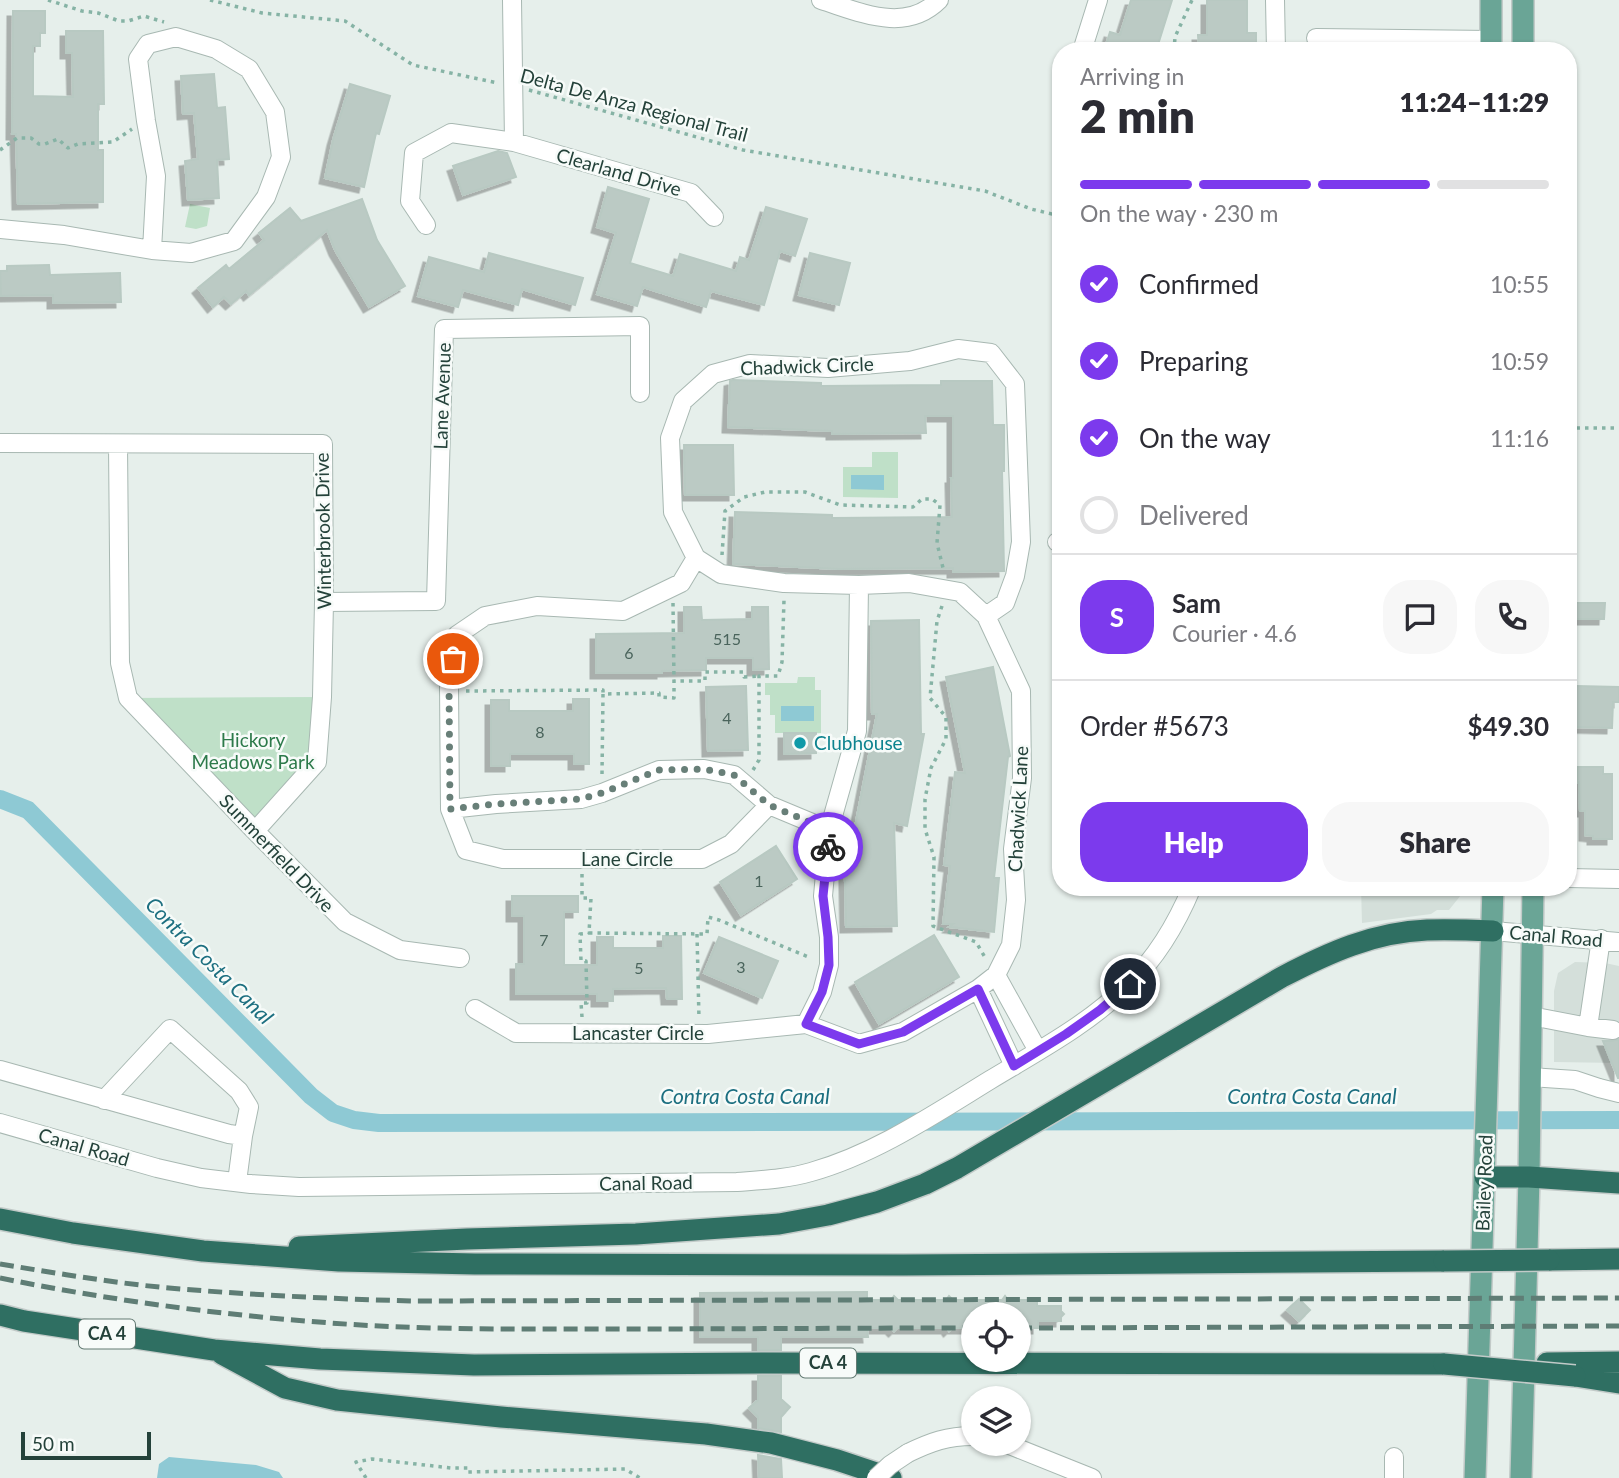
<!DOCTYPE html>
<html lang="en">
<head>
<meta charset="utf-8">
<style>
	body { margin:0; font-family:Lato,sans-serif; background:#f7f7f7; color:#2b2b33; height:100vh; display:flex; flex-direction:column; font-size:26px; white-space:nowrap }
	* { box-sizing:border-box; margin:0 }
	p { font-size:23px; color:#7c7c81 }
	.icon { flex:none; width:38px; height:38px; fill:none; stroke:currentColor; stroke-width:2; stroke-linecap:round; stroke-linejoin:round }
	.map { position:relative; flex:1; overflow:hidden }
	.details { position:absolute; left:1052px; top:42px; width:525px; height:854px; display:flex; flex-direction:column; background:#fff; border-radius:28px; box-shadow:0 2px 5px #0004 }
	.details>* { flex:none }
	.tools { position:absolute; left:961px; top:1302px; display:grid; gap:14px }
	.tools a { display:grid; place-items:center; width:70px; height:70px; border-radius:50%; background:#fff; box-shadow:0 2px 5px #0004; font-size:35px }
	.scale { position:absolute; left:21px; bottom:18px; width:130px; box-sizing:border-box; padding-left:7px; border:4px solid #24423a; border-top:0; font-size:19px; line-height:24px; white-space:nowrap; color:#24423a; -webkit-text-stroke:5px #f7fbf9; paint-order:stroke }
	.pin { position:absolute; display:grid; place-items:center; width:60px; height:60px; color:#fff; margin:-30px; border:4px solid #fff; border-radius:50%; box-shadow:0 2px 7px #0007 }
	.courier { position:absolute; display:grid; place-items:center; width:70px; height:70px; margin:-35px; border:5px solid #7c3aed; border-radius:50%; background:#fff; color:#222; box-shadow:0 2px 9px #0007 }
	.head em { font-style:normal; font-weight:800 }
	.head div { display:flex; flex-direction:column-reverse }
	.head { display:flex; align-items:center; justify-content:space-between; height:119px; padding:0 28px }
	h1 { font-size:46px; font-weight:800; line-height:52px }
	.bar { display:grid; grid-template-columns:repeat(4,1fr); gap:10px 7px; align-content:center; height:84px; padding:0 28px }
	.bar i { height:9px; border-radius:5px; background:#e1e1e2 }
	.bar .on { background:#7c3aed }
	.bar p { grid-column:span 4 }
	.line { display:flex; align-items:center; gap:18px; padding:0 28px; border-top:2px solid #e1e1e2 }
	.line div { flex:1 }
	.round { display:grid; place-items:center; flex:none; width:74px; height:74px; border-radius:28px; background:#f7f7f7 }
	ol { padding:0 28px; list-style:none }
	li { display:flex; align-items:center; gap:21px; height:77px }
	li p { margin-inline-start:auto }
	li .icon { padding:7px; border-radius:50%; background:#7c3aed; color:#fff; stroke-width:4 }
	li:last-child { color:#7c7c81 }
	li i { width:38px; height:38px; border:4px solid #e1e1e2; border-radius:50% }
	.cta { display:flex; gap:14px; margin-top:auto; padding:14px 28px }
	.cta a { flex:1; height:80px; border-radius:28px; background:#7c3aed; color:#fff; font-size:28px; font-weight:800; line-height:80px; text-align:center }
	.cta a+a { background:#f7f7f7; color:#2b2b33 }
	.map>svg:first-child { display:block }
</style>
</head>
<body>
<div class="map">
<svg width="1619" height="1478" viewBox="0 0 1619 1478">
	<defs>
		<filter id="shadow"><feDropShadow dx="-5.5" dy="5.5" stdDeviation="0" flood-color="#0004"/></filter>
	</defs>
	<rect width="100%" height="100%" fill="#e6efeb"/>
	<path fill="#d4dfda" d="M1361,887h104v3l-16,20h-12l-6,4 -69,9z
		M1575,962l30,1 14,3v97l-65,-1v-71l4,-18z"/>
	<path fill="#bfe0c8" d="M190,204l20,4 -3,18 -11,3 -11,-2z
		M872,452h26v46l-55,-1v-30h29z
		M798,677h17v13h6v43h-46v-18h-5v-20h-5v-12h32z
		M322,697l-5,65 -62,69 -127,-133z"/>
	<path fill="#8ec9d4" d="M851,475h33v15l-33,-1z
		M781,706h33v15h-33z
		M169,1457l87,8 23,7 4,6h-126l2,-14z"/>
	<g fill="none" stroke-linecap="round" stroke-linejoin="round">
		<path stroke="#8ec9d4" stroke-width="18" d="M0,799l28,11 283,286 22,17 21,7 25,3 1240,-3"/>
	</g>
	<path fill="#bbcac4" stroke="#b8c9c2" stroke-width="2" filter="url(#shadow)" d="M1131,0h41l-16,51h-52l6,-19 10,3z
		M1207,0h40v33h9v18h-57l-1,-16h9z
		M13,11h32v22h-5v13h-7v50l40,1 -1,-44h-6v-22h37l1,73h-6v46h5v52l-85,2 -2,-70h-4z
		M214,74l3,34 8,-1 4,52 -12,1 2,38 -31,2 -3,-39 13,-2 -4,-46 -11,1 -2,-38z
		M350,84l40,12 -11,38 -3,-1 -12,54 -39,-9 8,-38z
		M498,151l9,2 9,24 -53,18 -10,-29z
		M608,187l41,12 -19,64 43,13 7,-22 56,17 4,-14 9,3 17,-53 41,12 -12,37 -15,-5 -16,54 -53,-14 -5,16 -63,-20 -6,19 -40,-12 19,-61 -19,-6z
		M362,199l15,41 28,46 -36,21 -34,-57 -8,-20 -78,65 -3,-4 -15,13 -7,-7 -11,10 -15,-19 28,-23 3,4 35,-29 -5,-7 31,-25 11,13z
		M489,253l94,25 -8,27 -53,-16 -4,16 -55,-15 -5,17 -40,-11 11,-39 55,15z
		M810,253l40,10 -11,42 -40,-10z
		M49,265l1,10 70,-2 1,29 -68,1v-8l-52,1 -1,-25h7v-5z
		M733,380l88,3v3l120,-1v-4h51l1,44h11v46h-2l2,100 -51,1v-4l-114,1 -106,-5 2,-52 97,3v3l120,-1 -1,-39h2v-62h-28l1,17 -94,1v-3l-104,-4 2,-46z
		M684,445h49l1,50h-49z
		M1572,603h33l-1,16h-32z
		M684,607h17l1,13 50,-1v-12h16l1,62 -16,1v-12h-47v12l-44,1v2h-66v-39l88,-1z
		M919,620l2,114h3l-17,92 -13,-3 3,103 -51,1 -2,-90h9l24,-123h-5l-1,-93z
		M993,667l17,89 -2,1 -14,121h5l-5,54 -45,-5 4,-3h-10l7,-58 -6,-1 11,-93 10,1 -19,-96z
		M746,686l2,64 -40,1 -2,-64z
		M1576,686l43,1v15h-6l-1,26 -38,-1v-39h2z
		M573,699h16v65h-15v-10h-64v12h-19v-66h18v11h64z
		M784,733h32v20l-32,1z
		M1577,767h26v7h9v65h-19v-3l-8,-1v-24h-5l-1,-29 -2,1z
		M776,846l21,33 -56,36 -21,-33z
		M512,896h66v16h-14v53h33v-28h16v11h50v-12h18l1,63h-15l-1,-11 -53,1v12h-16v-7h-81v-30h8v-48h-12z
		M934,935l25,42 -80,47 -24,-42z
		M719,937l59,24 -16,37 -58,-25z
		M1619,1039v39h-1l-15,-37h9z
		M867,1292v8h24l3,-4 4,4h48l3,-4 4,4h49l3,-4 3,4h29v6h24v5l3,3 -3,3v4h-23v7h-20v-14h-45v14h-21l-3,3 -2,-3h-50l-3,3 -3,-3h-24l1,9h-87v13h-23v-13h-58v-44z
		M1299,1299l11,11 -11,11 -12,-11z
		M758,1376h23v23l9,8 -9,10v15l-23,-4v-11l-9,-9 9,-8z
		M758,1455l23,4 1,19h-23z"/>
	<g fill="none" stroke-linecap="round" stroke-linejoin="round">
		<defs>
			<path id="minor" d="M512,0l2,142
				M821,0c39,12 84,34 118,0
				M1275,0l1,51
				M1316,38l175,2
				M1082,51l16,-51
				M426,225l-16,-24 4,-48 37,-20 63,9 177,51 23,24
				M0,229l64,6 88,15 39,3 43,-12 32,-44 15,-40 -6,-45 -26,-43 -33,-20 -40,-12 -28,7 -10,15 8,62 10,55 -4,74
				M0,443l323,1 1,158 -2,95 -5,65 -62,69
				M118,444l2,219 8,35 127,133 90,91 55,28 60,8
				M1057,542h3
				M696,558l-15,25 -58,28 -86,-5 -52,10 -28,19 -8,49 1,125 16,41 37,9h199l29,-15 38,-39
				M696,558l-23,-46 -3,-74 13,-37 30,-27 37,-10 78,4 82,-7 48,-12 33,4 24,31 6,158 -6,34 -10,27 -19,13
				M324,602l112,-1 8,-272 196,-3v67
				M450,809l46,-5 85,-5 21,-6 57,-23 45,-1 30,6 35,30 60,25
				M1568,878l51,1
				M1493,931l126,11
				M996,975l42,76
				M978,989l36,77
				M475,1009l41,24 192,1 98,-10 53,20 44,-12 75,-43 18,-14 15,-30 5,-45 -3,-51 9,-71 -1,-87 -35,-75 -26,-24 -51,-9 -50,2 -75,-2 -63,-9 -25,-16
				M1531,1016l57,11 13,-88
				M806,1024l16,-32 7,-27v-28l-6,-41 6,-66 28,-99 2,-146
				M1588,1027l25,3
				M0,1070l229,64 14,2 6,-29 -10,-16 -69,-62 -66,71
				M1530,1077l45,3 24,8 20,5
				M0,1123l157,45 44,10 50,6 48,3 438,-5c25,-2 50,-3 74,-10 64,-18 122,-57 179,-92 48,-29 99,-56 139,-96 29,-28 48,-61 63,-97
				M237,1182l6,-46
				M1007,1444l85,34
				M908,1453c23,-11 39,-17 65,-17
				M1394,1478v-21"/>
			<path id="major" d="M1491,0v51
				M1523,0v51
				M1475,1478l18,-591
				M1521,1478l8,-301 4,-290"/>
			<path id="highway" d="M1485,1177h44l90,6
				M0,1219l73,14 130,18 136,10 136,3 428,1 541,-4
				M299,1247l168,-8 169,-5 143,-10 49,-9 49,-13 48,-18 32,-16 325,-191c46,-24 92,-45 145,-47 22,-1 44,0 66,1
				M1549,1260l70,-1
				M0,1315l24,6 190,29 106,9 154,6 288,-2 682,1
				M222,1354l63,34 52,12 164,17 205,17 65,9 66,17 54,18
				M1547,1363l72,-1
				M1575,1376l44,7"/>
		</defs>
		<use href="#minor" stroke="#a8b8b2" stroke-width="20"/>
		<use href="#major" stroke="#c2cac8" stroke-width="24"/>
		<use href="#highway" stroke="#c2cac8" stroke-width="24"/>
		<path stroke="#86b3a5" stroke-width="3.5" stroke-dasharray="3.5 5" stroke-linecap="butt" d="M48,0l34,11 16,2 21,8h9l16,-5 20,6
			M210,0l52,13 83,8 68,44 85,18
			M1174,51l1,-14 17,-37
			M529,90l214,60 242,41 46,18 29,7
			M0,150l17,-12h14l8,6h6l13,-5 10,9 10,-4 35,-2 19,-13
			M1568,428h51
			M722,555l3,-44 19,-14 21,-5h40l35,13 73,2 9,-8h10l8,6 -3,38 7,29
			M673,603l1,78
			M942,606l-5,15 -7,77 16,19v22l-15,29 -6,31v30l9,28 -1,69 43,16 10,17
			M466,691l137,-1v4
			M753,770l6,-10v-84h19l4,-14 2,-62
			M602,774l1,-80 56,-1v4l15,1v-17h31v-9h38l1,5 15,-1
			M582,874v24h9l-2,35 118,1 1,-17 11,3 92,38
			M697,934l2,85
			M582,1017l-1,-14h6l-1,-42h-5l-1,-27 9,-1
			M366,1478l-10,-16 16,-3 79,9h17v4l157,-3 15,9"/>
		<use href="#minor" stroke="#fff" stroke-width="18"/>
		<use href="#major" stroke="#6aa596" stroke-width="21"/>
		<use href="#highway" stroke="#2f6f62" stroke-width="21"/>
		<path stroke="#5f7d75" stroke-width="5" stroke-dasharray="14 7" stroke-linecap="butt" d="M0,1264c56,9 113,19 169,24 82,7 164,11 246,13l1204,-3
			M0,1278c109,22 220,37 331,45 92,7 184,6 276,6 122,0 244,-1 366,-1
			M1018,1328l601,-2"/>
		<defs>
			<path id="minor-bridge" d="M876,1478l14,-13 18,-12"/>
			<path id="highway-bridge" d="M1444,1261l105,-1
				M1444,1364l131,12"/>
		</defs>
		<use href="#minor-bridge" stroke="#a8b8b2" stroke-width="20" stroke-linecap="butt"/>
		<use href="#highway-bridge" stroke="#c2cac8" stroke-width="24" stroke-linecap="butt"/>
		<use href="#minor-bridge" stroke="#fff" stroke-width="18"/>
		<use href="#highway-bridge" stroke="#2f6f62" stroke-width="21"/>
	</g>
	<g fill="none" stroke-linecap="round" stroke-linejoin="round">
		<path stroke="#687f78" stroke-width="7" stroke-dasharray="0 12.6" d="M453,659l-4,25 1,125 46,-5 85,-5 21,-6 57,-23 45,-1 30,6 35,30 60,25 -1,17"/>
		<path stroke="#7c3aed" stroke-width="9" d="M828,847l-5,49 5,41 1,28 -7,27 -16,32 53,20 44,-12 75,-43 36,77 52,-32 34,-24 30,-26"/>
	</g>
	<circle fill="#0f9aa8" stroke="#f7fbf9" stroke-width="2.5" cx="800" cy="743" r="7"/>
	<g text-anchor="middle" stroke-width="5" stroke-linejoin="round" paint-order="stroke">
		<g font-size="16" fill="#4a645c">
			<text x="727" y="645">515</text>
			<text x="629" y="659">6</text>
			<text x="727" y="724">4</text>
			<text x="540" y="738">8</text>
			<text x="759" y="887">1</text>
			<text x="544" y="946">7</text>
			<text x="741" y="973">3</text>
			<text x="639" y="974">5</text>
		</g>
		<g fill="#f7fbf9" stroke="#637a73" stroke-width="2">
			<rect x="79" y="1319.5" width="56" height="29" rx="5"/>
			<rect x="800" y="1348.5" width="56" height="29" rx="5"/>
		</g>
		<g font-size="18" font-weight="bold" fill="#24423a">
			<text x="107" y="1340">CA 4</text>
			<text x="828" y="1369">CA 4</text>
		</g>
		<g font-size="19" fill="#24423a" stroke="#f7fbf9">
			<text transform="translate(634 105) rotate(15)" y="7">Delta De Anza Regional Trail</text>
			<text transform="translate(619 172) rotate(16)" y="7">Clearland Drive</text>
			<text transform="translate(807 366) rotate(-2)" y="7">Chadwick Circle</text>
			<text transform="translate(442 396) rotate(-88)" y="7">Lane Avenue</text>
			<text transform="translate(323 531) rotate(-91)" y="7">Winterbrook Drive</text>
			<text transform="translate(1018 809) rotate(-87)" y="7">Chadwick Lane</text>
			<text transform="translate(277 853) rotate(46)" y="7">Summerfield Drive</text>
			<text x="627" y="866">Lane Circle</text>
			<text transform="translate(1556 936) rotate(5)" y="7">Canal Road</text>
			<text x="638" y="1040">Lancaster Circle</text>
			<text transform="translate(84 1147) rotate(16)" y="7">Canal Road</text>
			<text transform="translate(646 1183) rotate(-1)" y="7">Canal Road</text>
			<text transform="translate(1484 1183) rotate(-88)" y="7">Bailey Road</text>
		</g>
		<g font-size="19" fill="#2d7a4b" stroke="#f7fbf9">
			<text x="253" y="747">Hickory<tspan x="253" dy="22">Meadows Park</tspan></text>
		</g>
		<g font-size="19" fill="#0d838f" stroke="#f7fbf9" text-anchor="start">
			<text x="814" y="750">Clubhouse</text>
		</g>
		<g font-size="21" font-style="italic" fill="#1c6f80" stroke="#f7fbf9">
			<text transform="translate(209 961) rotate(45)" y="7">Contra Costa Canal</text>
			<text x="745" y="1104">Contra Costa Canal</text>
			<text x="1312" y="1104">Contra Costa Canal</text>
		</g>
	</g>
</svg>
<div class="tools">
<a><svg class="icon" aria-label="locate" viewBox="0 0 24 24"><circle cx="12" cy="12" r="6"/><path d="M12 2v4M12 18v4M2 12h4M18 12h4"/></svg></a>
<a><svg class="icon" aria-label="layers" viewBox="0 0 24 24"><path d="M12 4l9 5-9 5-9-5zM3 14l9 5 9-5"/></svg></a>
</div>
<div class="scale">50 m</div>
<div class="pin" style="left:453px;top:659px;background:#ea580c"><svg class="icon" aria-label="bag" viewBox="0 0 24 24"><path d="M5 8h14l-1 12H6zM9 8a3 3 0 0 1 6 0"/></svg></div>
<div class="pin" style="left:1130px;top:984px;background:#1f2937"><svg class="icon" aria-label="home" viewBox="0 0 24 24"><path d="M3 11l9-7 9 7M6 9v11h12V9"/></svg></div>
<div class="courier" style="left:828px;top:847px"><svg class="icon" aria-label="bike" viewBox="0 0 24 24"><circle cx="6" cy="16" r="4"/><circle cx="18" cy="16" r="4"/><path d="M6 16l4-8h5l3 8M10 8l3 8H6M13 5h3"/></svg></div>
<section class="details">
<div class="head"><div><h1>2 min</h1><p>Arriving in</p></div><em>11:24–11:29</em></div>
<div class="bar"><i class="on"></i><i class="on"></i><i class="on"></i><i></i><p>On the way · 230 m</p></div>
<ol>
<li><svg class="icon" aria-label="check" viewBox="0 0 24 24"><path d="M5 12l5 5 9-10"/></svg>Confirmed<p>10:55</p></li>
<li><svg class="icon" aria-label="check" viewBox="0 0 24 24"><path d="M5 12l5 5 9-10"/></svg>Preparing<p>10:59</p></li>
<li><svg class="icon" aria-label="check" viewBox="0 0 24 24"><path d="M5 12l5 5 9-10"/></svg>On the way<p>11:16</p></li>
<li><i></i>Delivered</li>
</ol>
<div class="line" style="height:126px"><b class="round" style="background:#7c3aed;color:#fff">S</b><div><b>Sam</b><p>Courier · 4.6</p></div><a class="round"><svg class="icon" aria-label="chat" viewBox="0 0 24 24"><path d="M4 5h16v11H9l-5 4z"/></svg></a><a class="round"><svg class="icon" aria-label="phone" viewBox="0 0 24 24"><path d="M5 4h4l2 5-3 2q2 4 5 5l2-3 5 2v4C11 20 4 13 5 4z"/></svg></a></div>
<div class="line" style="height:91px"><div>Order #5673</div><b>$49.30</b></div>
<div class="cta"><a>Help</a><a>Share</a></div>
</section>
</div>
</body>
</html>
